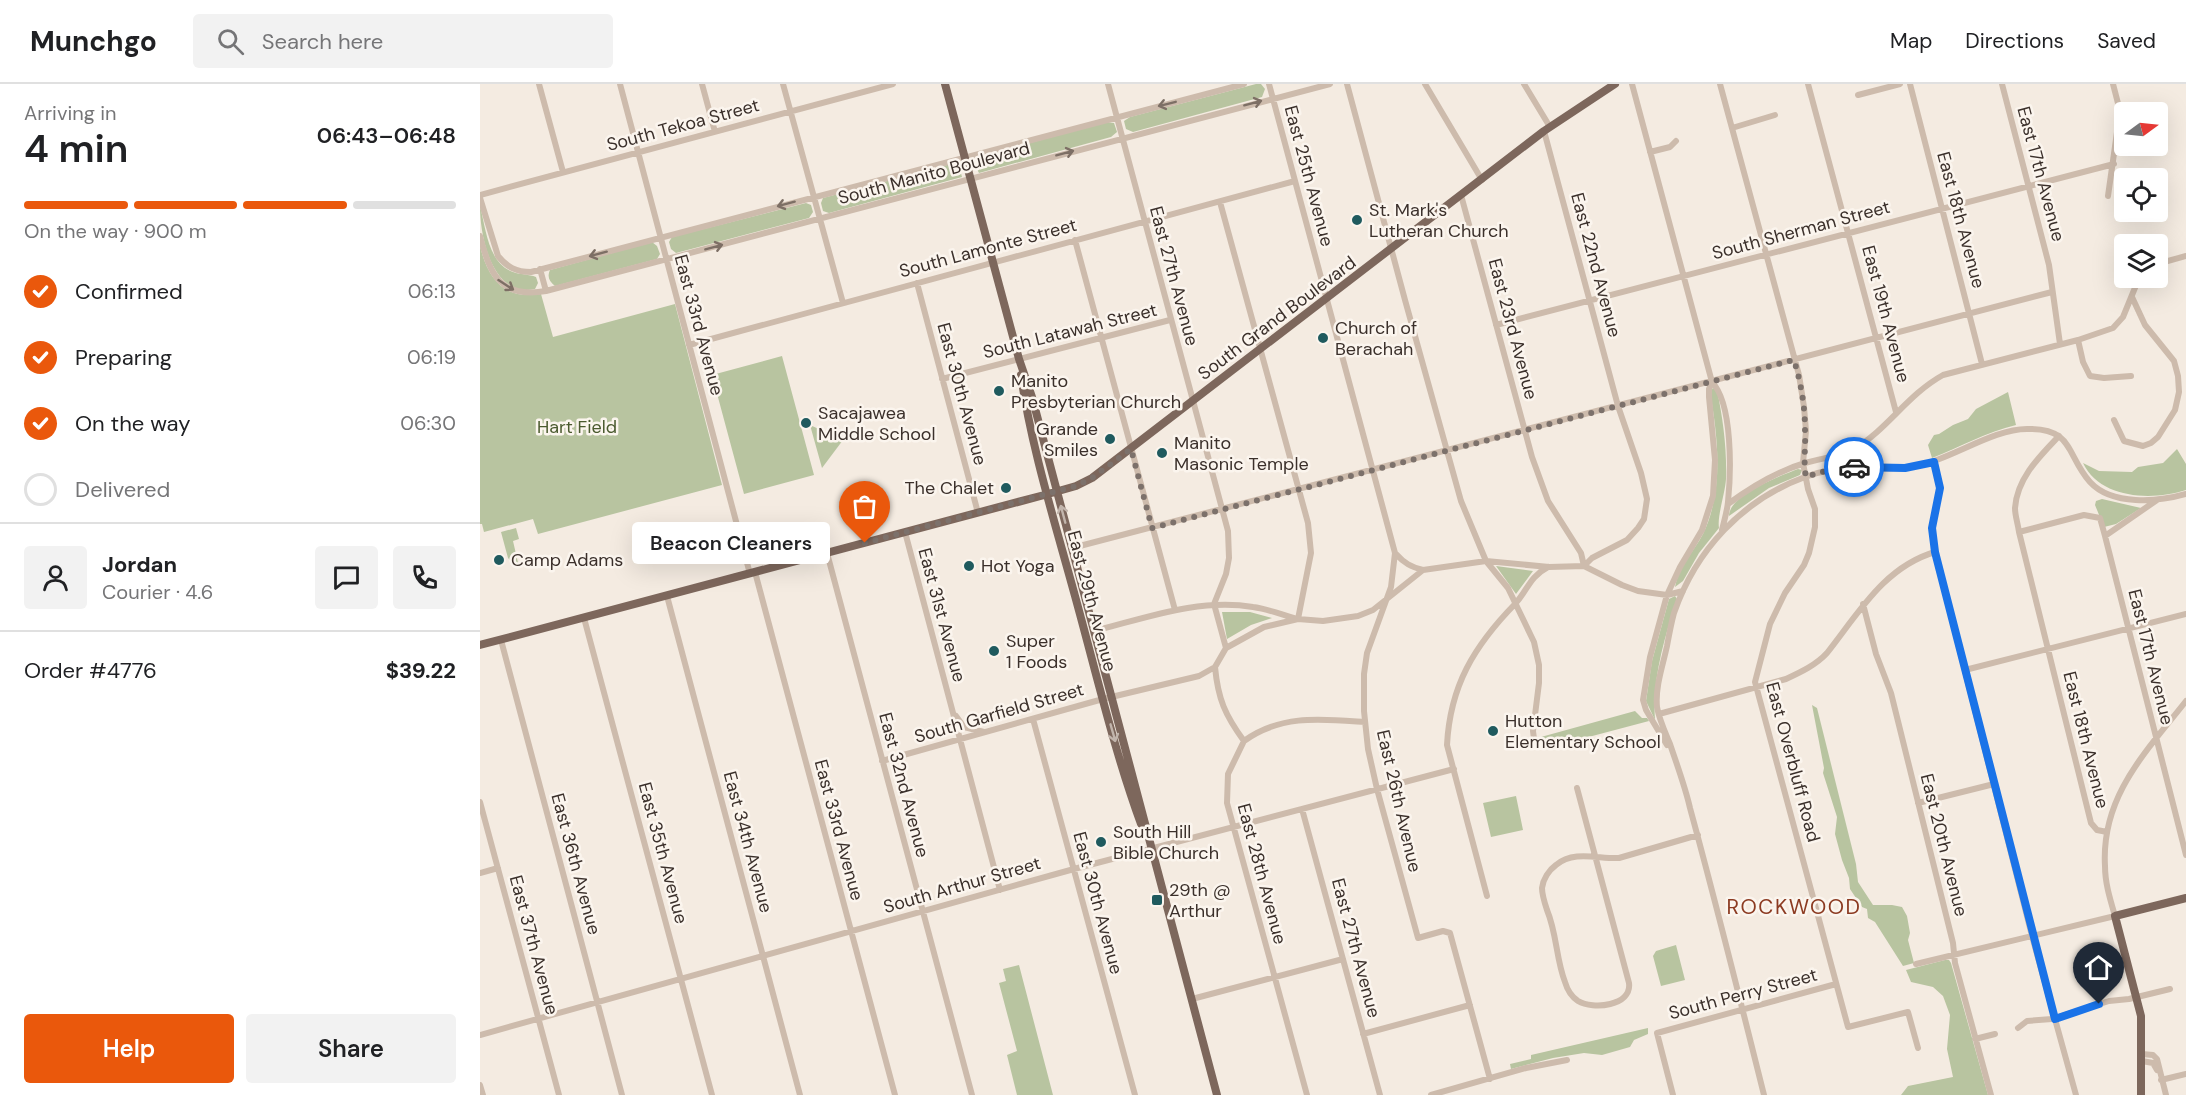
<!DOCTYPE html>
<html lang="en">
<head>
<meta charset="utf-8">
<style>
	body { margin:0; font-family:"DM Sans",sans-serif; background:#f2f2f2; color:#202124; height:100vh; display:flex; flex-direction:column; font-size:22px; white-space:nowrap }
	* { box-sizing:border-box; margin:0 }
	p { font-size:20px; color:#757577 }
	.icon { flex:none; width:33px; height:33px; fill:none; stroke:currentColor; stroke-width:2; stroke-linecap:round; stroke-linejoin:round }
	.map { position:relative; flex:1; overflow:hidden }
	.sheet { display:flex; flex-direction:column; background:#fff; width:480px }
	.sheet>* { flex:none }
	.needle { width:39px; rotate:75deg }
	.controls { position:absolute; left:1634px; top:18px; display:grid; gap:12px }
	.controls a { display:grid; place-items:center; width:54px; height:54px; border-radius:6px; background:#fff; box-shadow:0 6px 24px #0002; font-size:30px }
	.pin { position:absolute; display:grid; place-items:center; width:51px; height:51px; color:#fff; margin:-62px -26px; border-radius:50% 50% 50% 0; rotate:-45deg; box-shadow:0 0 6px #0007 }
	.pin .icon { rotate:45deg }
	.courier { position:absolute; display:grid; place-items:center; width:60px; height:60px; margin:-30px; border:4px solid #1a73e8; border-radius:50%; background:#fff; color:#222; box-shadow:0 2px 8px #0007 }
	.bubble { position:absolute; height:42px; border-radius:6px; background:#fff; box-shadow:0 6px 24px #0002; font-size:20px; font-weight:600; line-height:42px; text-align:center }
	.overview em { font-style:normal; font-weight:600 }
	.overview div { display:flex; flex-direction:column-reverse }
	.overview { display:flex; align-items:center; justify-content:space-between; height:102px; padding:0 24px }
	h1 { font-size:39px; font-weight:600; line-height:45px }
	.bar { display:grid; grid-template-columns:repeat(4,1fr); gap:9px 6px; align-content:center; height:72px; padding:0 24px }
	.bar i { height:8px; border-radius:4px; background:#e0e0e0 }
	.bar .selected { background:#ea580c }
	.bar p { grid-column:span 4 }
	.line { display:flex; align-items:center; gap:15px; padding:0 24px; border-top:2px solid #e0e0e0 }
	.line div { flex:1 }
	.round { display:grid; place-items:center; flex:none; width:63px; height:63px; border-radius:6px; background:#f2f2f2 }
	ol { padding:0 24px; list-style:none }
	li { display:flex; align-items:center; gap:18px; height:66px }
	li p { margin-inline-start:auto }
	li .icon { padding:6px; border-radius:50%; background:#ea580c; color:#fff; stroke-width:4 }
	li:last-child { color:#757577 }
	li i { width:33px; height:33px; border:3px solid #e0e0e0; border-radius:50% }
	.primary-button { display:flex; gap:12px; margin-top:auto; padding:12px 24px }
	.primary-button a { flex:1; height:69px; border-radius:6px; background:#ea580c; color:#fff; font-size:24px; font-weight:600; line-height:69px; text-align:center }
	.primary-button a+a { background:#f2f2f2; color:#202124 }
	header { display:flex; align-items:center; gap:36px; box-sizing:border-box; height:84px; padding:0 30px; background:#fff; border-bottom:2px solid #e0e0e0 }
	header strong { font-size:28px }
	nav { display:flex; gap:33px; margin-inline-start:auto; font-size:21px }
	.search { width:420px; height:54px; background:#f2f2f2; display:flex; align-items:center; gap:15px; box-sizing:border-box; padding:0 21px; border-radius:6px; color:#757577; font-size:22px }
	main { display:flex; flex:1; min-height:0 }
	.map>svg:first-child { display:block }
</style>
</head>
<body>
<header>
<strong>Munchgo</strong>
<div class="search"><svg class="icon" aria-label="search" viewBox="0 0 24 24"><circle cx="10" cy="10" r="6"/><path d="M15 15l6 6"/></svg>Search here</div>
<nav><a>Map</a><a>Directions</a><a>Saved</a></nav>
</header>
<main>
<section class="sheet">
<div class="overview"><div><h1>4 min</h1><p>Arriving in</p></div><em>06:43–06:48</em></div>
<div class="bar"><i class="selected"></i><i class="selected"></i><i class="selected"></i><i></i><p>On the way · 900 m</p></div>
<ol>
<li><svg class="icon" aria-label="check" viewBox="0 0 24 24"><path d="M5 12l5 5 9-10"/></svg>Confirmed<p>06:13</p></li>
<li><svg class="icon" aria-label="check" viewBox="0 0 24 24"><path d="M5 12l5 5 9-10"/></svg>Preparing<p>06:19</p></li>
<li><svg class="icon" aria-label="check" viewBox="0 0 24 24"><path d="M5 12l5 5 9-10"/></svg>On the way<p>06:30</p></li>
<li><i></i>Delivered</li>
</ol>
<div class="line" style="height:108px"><a class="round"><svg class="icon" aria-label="person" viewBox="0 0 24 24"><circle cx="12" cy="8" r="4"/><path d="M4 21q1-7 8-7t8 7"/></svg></a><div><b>Jordan</b><p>Courier · 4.6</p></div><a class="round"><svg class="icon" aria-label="chat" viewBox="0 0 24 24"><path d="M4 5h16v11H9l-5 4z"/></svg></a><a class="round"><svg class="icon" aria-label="phone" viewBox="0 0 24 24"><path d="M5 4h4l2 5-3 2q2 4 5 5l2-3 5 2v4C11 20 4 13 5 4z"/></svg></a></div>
<div class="line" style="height:78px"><div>Order #4776</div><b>$39.22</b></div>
<div class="primary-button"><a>Help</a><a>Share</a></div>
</section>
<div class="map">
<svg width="1706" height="1011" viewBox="0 0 1706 1011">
	<rect width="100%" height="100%" fill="#f4ebe1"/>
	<path fill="#b8c4a0" d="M776,0h5l4,5 -3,8 -129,35 -7,-3 -2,-8 6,-4z
		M627,38l7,1 3,9 -6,5 -132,36 -6,-12 2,-3z
		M478,78l4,15 -133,36 -6,-2 -2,-8 2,-5z
		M326,119l5,2 2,7 -4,6 -133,35 -5,-4 -2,-7 3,-5z
		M0,122c6,23 8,57 33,66 8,3 16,2 23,5l2,6 -3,6c-43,9 -55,-52 -55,-83z
		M172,158l5,4 3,8 -3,5 -102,27c-6,-5 -8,-9 -5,-16z
		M0,162c8,33 24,54 61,48l12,43 122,-33 47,181 -184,49 -5,-15 -49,13 -2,-8h-2z
		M302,272l32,119 -70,19 -32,-119z
		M1233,304l4,2c6,29 10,59 9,89 -1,15 -9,37 -7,49l-20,25 -16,28 -8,6c3,-19 19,-36 28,-53 21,-44 15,-96 7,-142z
		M1528,308l8,33c-29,7 -56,22 -84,33l-4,-13 6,-10 5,-1 14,-9 15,-6 8,-10z
		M330,341l33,15 -21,28z
		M1697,365l9,15v26c-34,11 -86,9 -103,-27l16,8 33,1 6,-5 25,-4z
		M1318,385l4,1 -2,5 -31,13 -40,28c0,-21 51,-40 69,-47z
		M1622,415l39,9 -25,16 -12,3 -9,-22 1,-4z
		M36,444l3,11 -6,2 6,26h-2l-9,-9 -7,-26z
		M1016,482l37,5 -17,23z
		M1195,512l2,3c-13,40 -25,81 -22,121l-9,-19 6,-40 17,-62z
		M742,528h28l22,6 -21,7 -24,14z
		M1332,621l5,3 39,156 2,18 15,23h19l10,2 5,9 3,17 -2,7 6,23 -11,3 -28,-44 -7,-4 -1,-9 -5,-2 -12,-18 -1,-11 -7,-18 -7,-26 2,-17 -14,-44 1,-5z
		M1155,627l7,7h5l2,3 -102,27h-6l-3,-3 3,-8z
		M1036,712l7,34 -32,7 -8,-34z
		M1196,861l9,35 -24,6 -8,-30 3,-5z
		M1465,876h4l2,3 37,132h-87l7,-9 45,-9 -6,-28 3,-34 -7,-19 -10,-9 -22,-5 -5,-12z
		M539,881l34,130h-36l-10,-40 10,-4 -18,-68 7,-2 -3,-12z
		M1168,944v6l-14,6 -4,7 -28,8 -18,-2 -31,5 -42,11 -1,-5 21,-5v-4z"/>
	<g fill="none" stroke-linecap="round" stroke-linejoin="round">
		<path stroke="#cdbbac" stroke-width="6" d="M59,0l24,88
			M140,0l130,490
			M222,0l13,48
			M303,0l60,219
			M628,0l120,447 1,27 -3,16 -12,30 12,44
			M789,0l126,469 -4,34 -24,66 -3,21v37l4,38 9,40 41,149 25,-7 7,2 40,146
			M867,0l58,216 56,201 25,60 22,27 26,54 5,23v18l-6,48 1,8
			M945,0l57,96
			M1044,0l26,43
			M1152,0l80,298c21,22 19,91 16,120 -1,10 -4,19 -6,28
			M1240,0l79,291 5,32 2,24 -3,32 5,26 7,20v18l-6,26 -5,12 -19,28 -15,31 -15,58 93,345 60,-15 10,36
			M1328,0l88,328
			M1430,0l72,280
			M1522,0l47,181 11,79
			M1378,11l42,-11
			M1252,44l43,-13
			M1064,47l74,275 23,67 6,26 -3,20 -6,9 -11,12 -35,18 -8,8
			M1170,68l20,-5 6,-6
			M0,111l413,-111
			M981,111l71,262 16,44 33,52 3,13
			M1628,112l12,-85 -7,-27
			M0,114l18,58c9,11 18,16 33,16l713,-188
			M0,152c10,38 20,63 66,55l784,-207
			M595,156l100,370
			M1677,180l29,-8
			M60,185l6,22
			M437,199l61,230
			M1016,241l618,-161
			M1598,256l5,22 7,14 14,2 27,-2
			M209,261l606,-164
			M462,295l228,-59
			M1634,336l10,21 19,5 8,-3 7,-6 17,-27 4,-18 -1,-16 -4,-15 -29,-36 -13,-28
			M1579,352c-19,20 -42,42 -44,72 0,8 3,16 4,24l72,291 6,7 10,2
			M1373,365l6,18
			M1454,378l6,26 -8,40 3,24 97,384 44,159
			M1248,420c23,-17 50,-33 77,-41 16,-5 34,-6 49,-14 34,-20 53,-54 89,-74l135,-35 35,-12 10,-11 16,-39
			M425,448l95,358
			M1539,448l65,-17 16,3 5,18 52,-36
			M1625,452l81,319
			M592,464l980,-256
			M347,469l145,542
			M916,470c8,9 15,13 27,16
			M275,488l140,523
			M187,512l133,499
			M1383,520l13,50 15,39 62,250 2,20 36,132
			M104,534l128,477
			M614,547c52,-13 105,-33 159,-24 15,2 30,8 45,12l13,-66 -3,-30 -88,-321
			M21,556l121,455
			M735,583c3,32 10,48 29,74l-16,33 -1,29 80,292
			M1485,586l221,-56
			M1179,630l127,-35c15,-7 30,-14 41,-26 31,-39 57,-86 108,-101
			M476,632l8,11 20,5
			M553,635l102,376
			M764,657c37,-27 78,-22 121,-19
			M1187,661l-21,-35 -3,-10 7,-43 17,-62 13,-28 22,-37 11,-34 2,-36 -6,-63v-8l3,-7
			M402,677l221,-62 96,-23 16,-9 11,-19 38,-21 34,-8 25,2 35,-5 15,-6 50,-40 63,-9 63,6 35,-1 38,19 16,6 29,4 16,-4
			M1097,704l52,195c3,23 -36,27 -51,18 -6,-4 -11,-12 -13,-19 -9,-23 -8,-48 -18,-72 -2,-6 -5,-15 -5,-22 1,-9 7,-18 14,-23 18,-15 42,-6 63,-7l79,-23
			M0,718l79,293
			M1438,719l76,-19
			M822,725l78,286
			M0,789l18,-5
			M1007,812l-40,-151c3,-59 27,-99 68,-141 13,-14 14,-27 33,-37
			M1436,880l199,-48c-5,-17 -10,-33 -10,-50 -4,-70 41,-114 81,-165
			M712,915l151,-40
			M1538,944l9,-7 25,-2 57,-18 20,-2 41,-10
			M883,950l107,-29
			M0,951l594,-166 380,-100
			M1495,955l20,-5
			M1662,970l11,1 4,4 9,36
			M1662,977l11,2 4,7
			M1681,996l25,-6
			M0,1001l3,10
			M951,1011l95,-27 41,-8
			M1193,1011l-16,-62 179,-49
			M1284,1011c-24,-96 -48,-192 -74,-287 -5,-22 -13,-43 -20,-64 -5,-12 -11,-25 -13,-37 -2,-20 6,-42 10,-61 2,-11 4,-22 7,-33 22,-63 68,-113 131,-136 17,-6 37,-10 55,-10 17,0 34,3 51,0 39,-6 80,-38 116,-38 47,-1 39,26 63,53 22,24 68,20 96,12"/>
		<path stroke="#7d675c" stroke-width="8" d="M465,0l74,275 13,38 185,698
			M541,291c10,72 35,151 54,221 21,76 39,154 66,228
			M0,561l568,-151 28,-8 16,-8 452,-347 71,-47
			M1661,1011v-79l-26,-100 71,-18"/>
	</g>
	<defs><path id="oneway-shaft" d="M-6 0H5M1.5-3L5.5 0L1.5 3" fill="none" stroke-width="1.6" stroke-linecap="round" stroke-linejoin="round" transform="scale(1.5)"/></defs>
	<g stroke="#7d6f65">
		<use href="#oneway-shaft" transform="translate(773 19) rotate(-15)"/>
		<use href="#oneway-shaft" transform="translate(687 20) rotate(166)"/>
		<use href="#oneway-shaft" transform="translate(585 69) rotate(-15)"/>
		<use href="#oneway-shaft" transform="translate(306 120) rotate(165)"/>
		<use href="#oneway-shaft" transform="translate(234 163) rotate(-15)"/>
		<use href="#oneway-shaft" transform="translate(118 170) rotate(165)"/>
		<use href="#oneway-shaft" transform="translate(26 201) rotate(33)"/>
	</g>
	<g stroke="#c2b5ac">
		<use href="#oneway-shaft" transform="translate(583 430) rotate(-105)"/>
		<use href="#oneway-shaft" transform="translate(633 649) rotate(74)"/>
	</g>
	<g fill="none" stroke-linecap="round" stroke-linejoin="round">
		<path stroke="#7c716b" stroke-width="6" stroke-dasharray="0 10.8" d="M385,459l211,-57 16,-8 39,-29 21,79 642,-168c7,23 11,46 11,70 1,16 -2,31 1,47l15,-5 33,-5"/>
		<path stroke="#1a73e8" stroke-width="8" d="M1374,383l51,1 29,-6 6,26 -8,40 3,24 120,467 44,-15"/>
	</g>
	<g fill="#1f5a5e" stroke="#fbf5ee" stroke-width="2">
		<circle cx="877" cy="136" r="6"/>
		<circle cx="843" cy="254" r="6"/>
		<circle cx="519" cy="307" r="6"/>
		<circle cx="326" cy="339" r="6"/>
		<circle cx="630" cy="355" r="6"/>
		<circle cx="682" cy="369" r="6"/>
		<circle cx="526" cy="404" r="6"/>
		<circle cx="19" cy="476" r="6"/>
		<circle cx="489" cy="482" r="6"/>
		<circle cx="514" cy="567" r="6"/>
		<circle cx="1013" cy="647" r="6"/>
		<circle cx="621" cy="758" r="6"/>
		<rect x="671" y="810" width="12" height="12" rx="3"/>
	</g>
	<g text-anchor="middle" stroke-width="5" stroke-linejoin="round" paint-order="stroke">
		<g font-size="18" fill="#3b302b" stroke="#fbf5ee">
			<text transform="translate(203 41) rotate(-15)" y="6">South Tekoa Street</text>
			<text transform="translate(454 89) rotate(-15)" y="6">South Manito Boulevard</text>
			<text transform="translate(1561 90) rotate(75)" y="6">East 17th Avenue</text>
			<text transform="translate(829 92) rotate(75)" y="6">East 25th Avenue</text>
			<text transform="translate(1481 136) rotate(75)" y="6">East 18th Avenue</text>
			<text transform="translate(1321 146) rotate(-15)" y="6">South Sherman Street</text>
			<text transform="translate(508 164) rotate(-15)" y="6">South Lamonte Street</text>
			<text transform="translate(1116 181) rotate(75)" y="6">East 22nd Avenue</text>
			<text transform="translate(694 192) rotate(75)" y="6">East 27th Avenue</text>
			<text transform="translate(1406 230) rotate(75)" y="6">East 19th Avenue</text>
			<text transform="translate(797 234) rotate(-37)" y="6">South Grand Boulevard</text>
			<text transform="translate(219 241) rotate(75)" y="6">East 33rd Avenue</text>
			<text transform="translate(1033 245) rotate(75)" y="6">East 23rd Avenue</text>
			<text transform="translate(590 247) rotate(-14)" y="6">South Latawah Street</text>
			<text transform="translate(482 310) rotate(75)" y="6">East 30th Avenue</text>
			<text transform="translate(612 517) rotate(75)" y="6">East 29th Avenue</text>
			<text transform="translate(462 531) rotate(75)" y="6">East 31st Avenue</text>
			<text transform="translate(1671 573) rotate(76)" y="6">East 17th Avenue</text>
			<text transform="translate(519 629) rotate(-16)" y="6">South Garfield Street</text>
			<text transform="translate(1606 656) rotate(76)" y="6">East 18th Avenue</text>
			<text transform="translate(1313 678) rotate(75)" y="6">East Overbluff Road</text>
			<text transform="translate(424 701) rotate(75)" y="6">East 32nd Avenue</text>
			<text transform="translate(919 717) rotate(77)" y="6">East 26th Avenue</text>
			<text transform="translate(359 746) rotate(75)" y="6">East 33rd Avenue</text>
			<text transform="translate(268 758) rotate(75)" y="6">East 34th Avenue</text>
			<text transform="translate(1464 761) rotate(76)" y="6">East 20th Avenue</text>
			<text transform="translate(183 769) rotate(75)" y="6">East 35th Avenue</text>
			<text transform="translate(96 780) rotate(75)" y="6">East 36th Avenue</text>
			<text transform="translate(782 790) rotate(75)" y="6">East 28th Avenue</text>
			<text transform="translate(482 801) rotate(-16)" y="6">South Arthur Street</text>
			<text transform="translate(618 819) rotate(75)" y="6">East 30th Avenue</text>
			<text transform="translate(54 861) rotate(75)" y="6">East 37th Avenue</text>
			<text transform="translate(876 864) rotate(75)" y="6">East 27th Avenue</text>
			<text transform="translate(1263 910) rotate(-15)" y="6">South Perry Street</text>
		</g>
		<g font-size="18" fill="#3b302b" stroke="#fbf5ee" text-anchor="start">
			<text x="889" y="132">St. Mark's<tspan x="889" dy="21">Lutheran Church</tspan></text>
			<text x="855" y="250">Church of<tspan x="855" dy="21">Berachah</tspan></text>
			<text x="531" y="303">Manito<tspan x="531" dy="21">Presbyterian Church</tspan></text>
			<text x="338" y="335">Sacajawea<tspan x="338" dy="21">Middle School</tspan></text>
			<text x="618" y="351" text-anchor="end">Grande<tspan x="618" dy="21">Smiles</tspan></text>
			<text x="694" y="365">Manito<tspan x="694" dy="21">Masonic Temple</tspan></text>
			<text x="514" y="410" text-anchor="end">The Chalet</text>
			<text x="31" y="482">Camp Adams</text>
			<text x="501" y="488">Hot Yoga</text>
			<text x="526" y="563">Super<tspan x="526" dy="21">1 Foods</tspan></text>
			<text x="1025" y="643">Hutton<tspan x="1025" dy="21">Elementary School</tspan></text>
			<text x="633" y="754">South Hill<tspan x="633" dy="21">Bible Church</tspan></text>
			<text x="689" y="812">29th @<tspan x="689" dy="21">Arthur</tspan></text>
		</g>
		<g font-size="18" fill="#4a5a2e" stroke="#fbf5ee">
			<text x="97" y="349">Hart Field</text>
		</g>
		<g font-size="21" letter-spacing="1.5" fill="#8c3b22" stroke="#fbf5ee">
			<text x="1314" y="830">ROCKWOOD</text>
		</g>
	</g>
</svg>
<div class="controls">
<a><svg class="needle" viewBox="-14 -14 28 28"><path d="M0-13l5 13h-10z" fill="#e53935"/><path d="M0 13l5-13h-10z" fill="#757577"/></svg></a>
<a><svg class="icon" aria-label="locate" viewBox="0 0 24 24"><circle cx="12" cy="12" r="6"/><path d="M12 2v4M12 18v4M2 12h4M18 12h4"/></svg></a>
<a><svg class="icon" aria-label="layers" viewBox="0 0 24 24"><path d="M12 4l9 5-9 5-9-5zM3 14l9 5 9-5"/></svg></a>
</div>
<div class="pin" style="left:385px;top:459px;background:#ea580c"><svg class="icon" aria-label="bag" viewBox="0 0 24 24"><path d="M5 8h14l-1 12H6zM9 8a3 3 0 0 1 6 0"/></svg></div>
<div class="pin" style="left:1619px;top:920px;background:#1f2937"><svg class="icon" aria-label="home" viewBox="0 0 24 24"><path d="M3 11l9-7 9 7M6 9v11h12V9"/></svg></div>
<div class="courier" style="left:1374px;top:383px"><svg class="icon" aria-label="car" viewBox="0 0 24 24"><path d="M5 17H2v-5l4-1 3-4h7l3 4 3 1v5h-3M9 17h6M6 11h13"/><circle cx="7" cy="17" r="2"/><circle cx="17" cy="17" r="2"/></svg></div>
<div class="bubble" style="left:152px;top:438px;width:198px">Beacon Cleaners</div>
</div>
</main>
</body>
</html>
